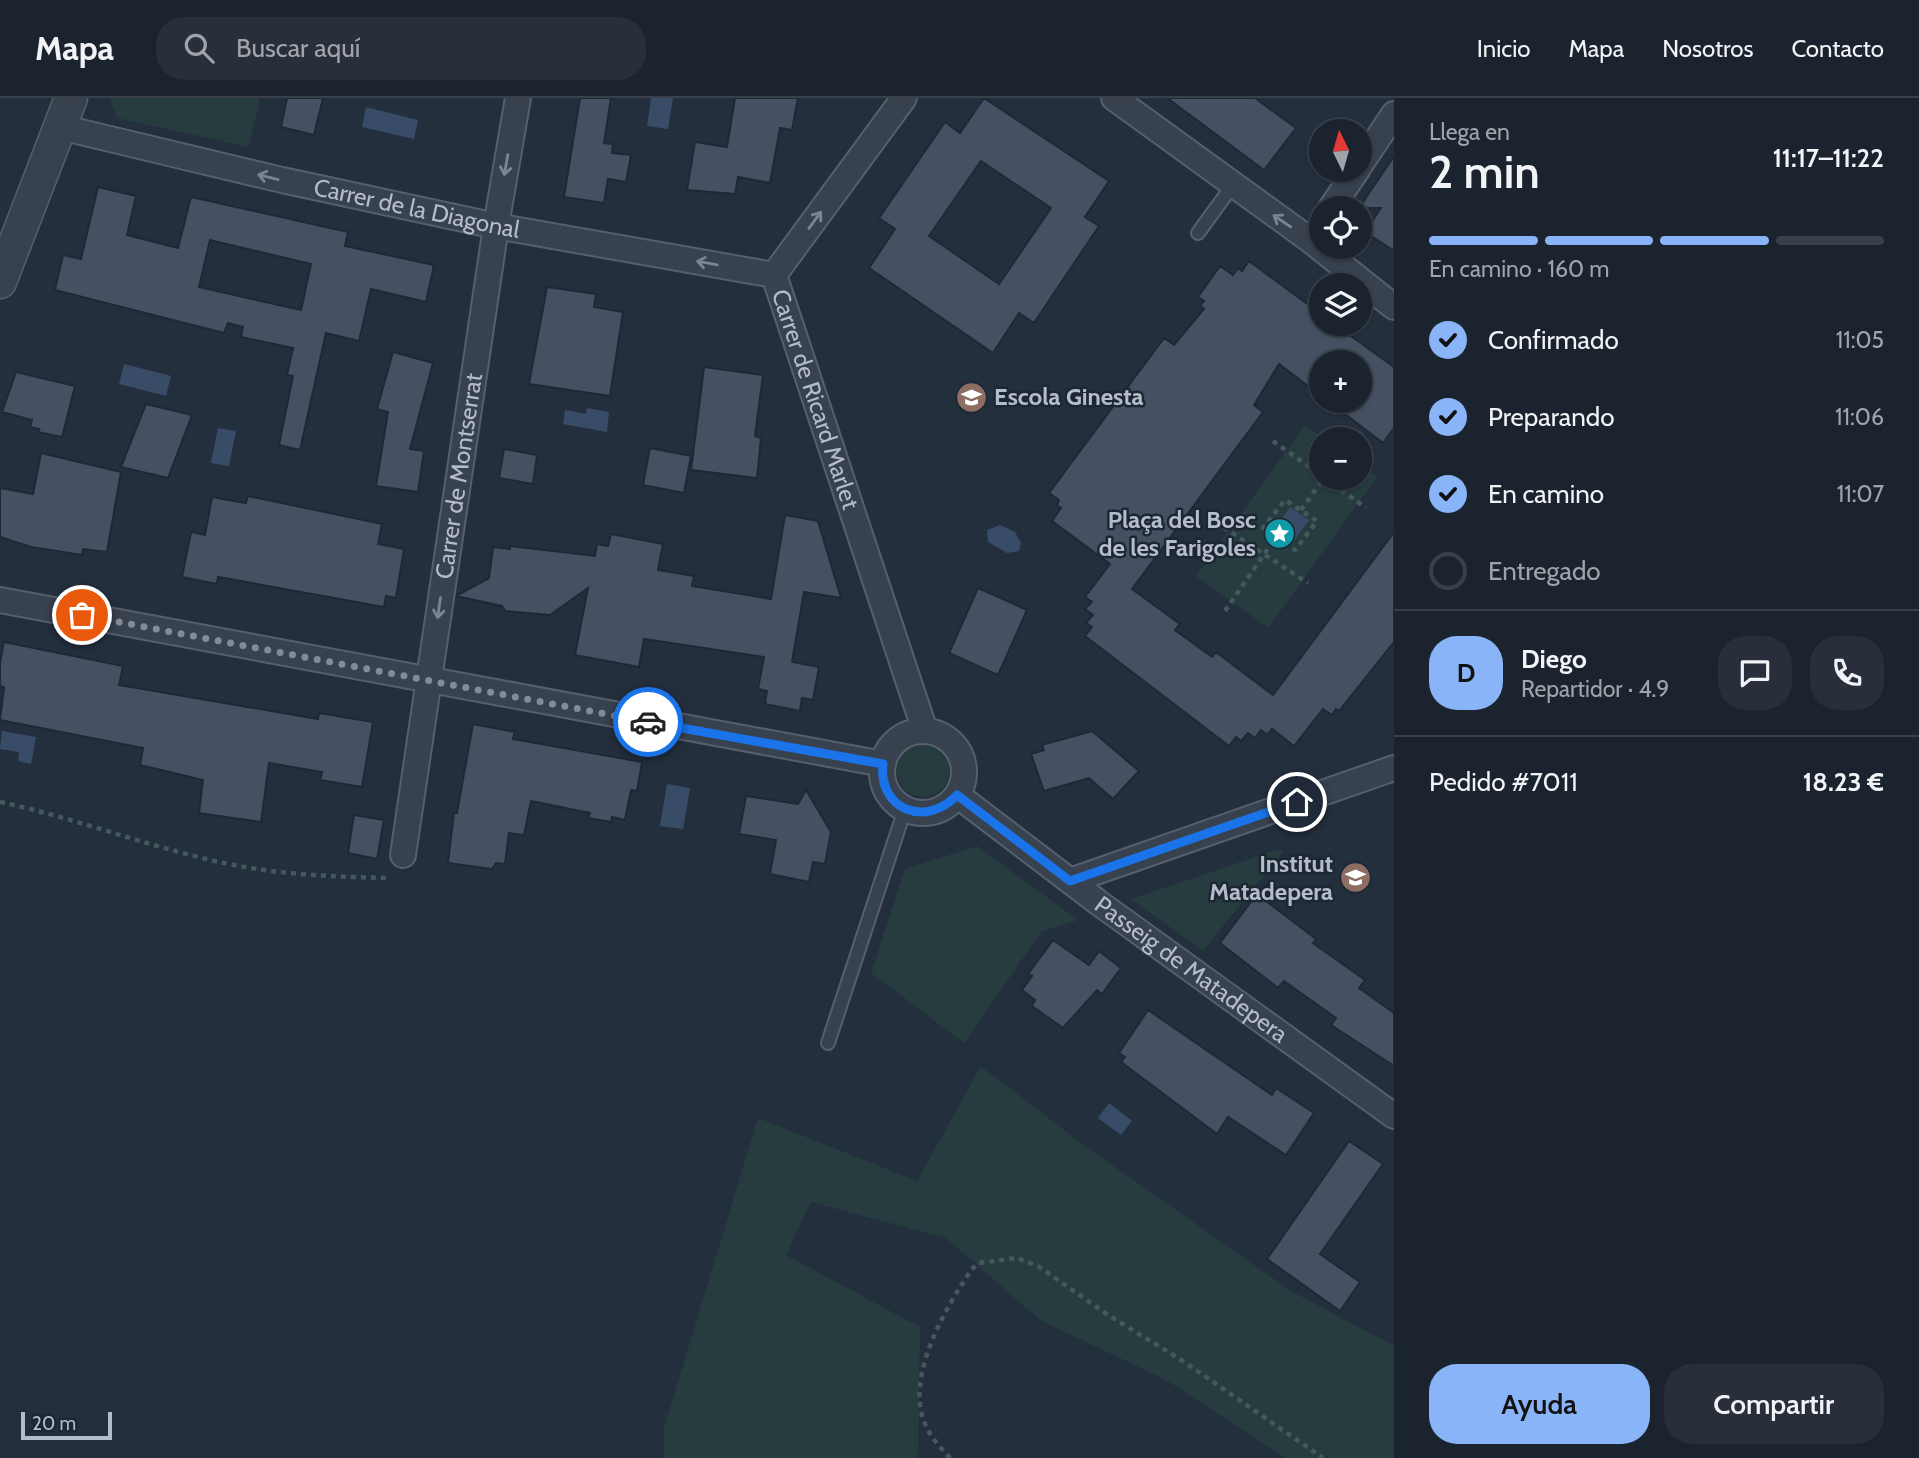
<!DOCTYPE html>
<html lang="es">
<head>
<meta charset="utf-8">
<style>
	body { margin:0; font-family:Cabin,sans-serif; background:#282f3a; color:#f1f3f6; height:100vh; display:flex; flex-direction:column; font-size:26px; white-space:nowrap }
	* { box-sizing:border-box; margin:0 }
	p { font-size:23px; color:#a0a4aa }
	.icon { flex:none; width:38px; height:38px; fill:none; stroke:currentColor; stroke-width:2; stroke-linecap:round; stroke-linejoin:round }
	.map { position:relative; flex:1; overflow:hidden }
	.details { display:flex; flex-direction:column; background:#1b232e; width:525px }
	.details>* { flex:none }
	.needle { width:46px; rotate:355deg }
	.fabs { position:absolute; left:1309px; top:21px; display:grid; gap:14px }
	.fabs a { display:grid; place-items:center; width:63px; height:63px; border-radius:50%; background:#1b232e; box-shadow:0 2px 5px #0004,0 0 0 2px #39404a; font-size:35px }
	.scale { position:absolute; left:21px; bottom:18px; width:91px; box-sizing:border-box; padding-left:7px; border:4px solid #b4bcc9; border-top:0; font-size:19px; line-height:24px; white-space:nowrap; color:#b4bcc9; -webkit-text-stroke:5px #1d2633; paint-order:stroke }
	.pin { position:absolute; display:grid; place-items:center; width:60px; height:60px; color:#fff; margin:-30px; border:4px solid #fff; border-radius:50%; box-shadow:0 2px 7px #0007 }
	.courier { position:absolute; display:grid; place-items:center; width:70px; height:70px; margin:-35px; border:5px solid #1a73e8; border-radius:50%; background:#fff; color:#222; box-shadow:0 2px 9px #0007 }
	.overview em { font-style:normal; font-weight:600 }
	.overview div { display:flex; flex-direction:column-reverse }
	.overview { display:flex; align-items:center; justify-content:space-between; height:119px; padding:0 35px }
	h1 { font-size:46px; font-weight:600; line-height:52px }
	.bar { display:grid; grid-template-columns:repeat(4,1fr); gap:10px 7px; align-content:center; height:84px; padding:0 35px }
	.bar i { height:9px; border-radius:5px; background:#39404a }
	.bar .on { background:#8ab4f8 }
	.bar p { grid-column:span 4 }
	.line { display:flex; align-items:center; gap:18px; padding:0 35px; border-top:2px solid #39404a }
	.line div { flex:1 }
	.round { display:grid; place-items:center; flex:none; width:74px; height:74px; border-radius:28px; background:#282f3a }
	ol { padding:0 35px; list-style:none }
	li { display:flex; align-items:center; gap:21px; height:77px }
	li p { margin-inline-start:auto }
	li .icon { padding:7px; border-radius:50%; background:#8ab4f8; color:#111; stroke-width:4 }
	li:last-child { color:#a0a4aa }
	li i { width:38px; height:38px; border:4px solid #39404a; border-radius:50% }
	.button { display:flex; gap:14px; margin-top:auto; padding:14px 35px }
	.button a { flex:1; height:80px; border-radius:28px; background:#8ab4f8; color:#111; font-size:28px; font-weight:600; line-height:80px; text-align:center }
	.button a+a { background:#282f3a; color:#f1f3f6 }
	header { display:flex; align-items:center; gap:42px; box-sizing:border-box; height:98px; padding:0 35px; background:#1b232e; border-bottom:2px solid #39404a }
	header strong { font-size:33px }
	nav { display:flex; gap:38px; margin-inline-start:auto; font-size:24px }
	.search { width:490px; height:63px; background:#282f3a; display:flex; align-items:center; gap:18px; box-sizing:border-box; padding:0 24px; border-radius:28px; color:#a0a4aa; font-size:26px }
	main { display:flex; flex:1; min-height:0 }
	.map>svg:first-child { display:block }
</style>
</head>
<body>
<header>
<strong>Mapa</strong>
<div class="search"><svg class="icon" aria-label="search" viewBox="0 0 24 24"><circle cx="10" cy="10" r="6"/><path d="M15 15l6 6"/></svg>Buscar aquí</div>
<nav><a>Inicio</a><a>Mapa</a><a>Nosotros</a><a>Contacto</a></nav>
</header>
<main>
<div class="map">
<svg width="1394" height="1360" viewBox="0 0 1394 1360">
	<rect width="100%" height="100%" fill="#242f3e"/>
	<path fill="#263c3f" d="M110,0h150l-11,49 -132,-29z
		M1305,327l19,14h-3v39h39v-14l17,13 -109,151 -72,-52z
		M897 673a26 26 0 1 1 52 0a26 26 0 1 1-52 0Z
		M977,748l101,74 -37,12 -77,111 -93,-70 34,-104z
		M1279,751l4,3 -80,99 -72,-52z
		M981,968l100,77 210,148 103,55v112h-109l-117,-77 -128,-61 -94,-82 -135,-36 -25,53 134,72 -2,131h-254v-30l94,-310 159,63z"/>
	<path fill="#394c67" d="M651,0h22l-5,31 -21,-3z
		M366,9l52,13 -4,19 -52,-12z
		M124,266l47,12 -5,20 -47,-12z
		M587,310l22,4 -2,20 -44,-8 2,-14 21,4z
		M218,330l18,3 -7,35 -18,-3z
		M1290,409l19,13 -15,21 -19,-13z
		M1000,427l15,7 6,11 -2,8 -12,2 -19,-11 -1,-12z
		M2,633l34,6 -5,27 -13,-3 1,-9 -19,-3z
		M667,686l23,4 -7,41 -23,-3z
		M1109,1005l23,18 -11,14 -23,-17z"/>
	<path fill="#455162" stroke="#1f2835" stroke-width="2" fill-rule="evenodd" d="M287,0h36l-9,37 -33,-8z
		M580,0h31l-7,45 9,1 -1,9 19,2 -5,27 -18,-3 -4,24 -40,-6z
		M735,0h63l-6,32 -12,-2 -10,55 -32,-6 -3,17 -48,-4 8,-48 32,5z
		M984,0l125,83 -24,36 14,9 -65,97 -15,-10 -26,40 -124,-85 26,-39 -16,-11 66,-96 15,11zM981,63l70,47 -52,76 -70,-48z
		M1167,0h88l41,30 -32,42z
		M1394,58v95l-29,-19 16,-24h-22z
		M98,89l38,9 -9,39 51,13 13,-51 157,35 -3,14 89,19 -8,37 -55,-13 -12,52 -33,-8 -26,117 -21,-5 14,-69 -6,-1 6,-27 -52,-11 2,-10 -15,-4 -4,10 -169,-43 8,-35 18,4zM210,142l101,24 -10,46 -102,-23z
		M1249,163l72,53v10h13l60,43v61l-11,15 -55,-42h32v-39h-39v34l-42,-32 -25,41 9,7 -131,177 48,35 -5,6 37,27 4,-5 57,43 121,-163v110l-55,69 -3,-2 -4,6 -9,-6 -29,37 -22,-17 -5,6 -6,-5 -6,8 -7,-5 -7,8 -5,-4 -7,9 -144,-110 7,-9 -6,-4 7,-8 -8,-6 7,-7 -7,-5 25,-33 -58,-43 9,-13 -4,-3 2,-5 -10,-7 115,-155 10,7 30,-36 -4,-3 4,-5 -6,-4 22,-31 13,9 5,-7 4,3z
		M547,189l49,7 -2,13 29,5 -13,84 -81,-12z
		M393,254l40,11 -23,86 14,2 -6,41 -42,-6 12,-74 -11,-3z
		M704,269l59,8 -8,61 6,2 -4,40 -66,-8z
		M16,274l59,14 -13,51 -24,-5 1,-3 -9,-2 2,-7 -30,-8z
		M146,306l46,11 -24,63 -47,-11z
		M650,350l41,8 -7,37 -41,-8z
		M504,351l33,6 -4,29 -34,-6z
		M41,355l80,19 -14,80 -24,-3 -1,6 -51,-8 -31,-10v-49l33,6z
		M248,398l134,28 -4,20 26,5 -8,49 -10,-2 -2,11 -166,-30 -1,7 -35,-7 9,-45 14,3 7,-38 34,6z
		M785,417l33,6 23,77 -37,-6 -12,70 27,5 -6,33 -11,-2 -2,13 -35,-7 2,-13 -9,-2 6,-32 -120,-18 -5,28 -64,-12 13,-67 -38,27 -45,-4 -3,-5 -46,-10 33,-18 4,-31 17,2v-3l85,10 2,-12 11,2 3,-12 52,10 -5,26 36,6 -2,10 79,13z
		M978,490l49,22 -29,65 -49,-22z
		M4,544l119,24 -4,19 199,34 1,-6 54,9 -11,65 -42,-7 2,-8 -53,-9 -8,59 -62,-9 4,-33 -63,-15 3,-17 -143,-28 4,-33 -4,-1v-24z
		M473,626l42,8 -2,7 129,23 -5,29 -6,-1 -6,30 -13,-3 -1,5 -23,-4 2,-5 -59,-12 -7,34 -15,-2 -4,31 -9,-1 -4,6 -44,-6 6,-50h3z
		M1092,633l47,40 -26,28 -24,-21 -45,13 -13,-37 13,-4 -2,-5z
		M806,692l25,42 -6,32 -12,-2 -4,20 -39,-8 6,-34 -37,-6 7,-38 52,8z
		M354,717l30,5 -7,39 -29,-6z
		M1257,796l59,45 -3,4 52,37 -6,8 35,25v53l-63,-41 5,-7 -52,-37 -6,7 -58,-45z
		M1053,842l36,25 10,-14 22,17 -19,26 -5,-4 -34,38 -31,-22 3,-6 -13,-10 10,-14 -4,-2z
		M1148,912l124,85 4,-7 38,25 -28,42 -58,-38 -11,17 -96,-72 4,-5 -6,-4z
		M1349,1043l34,23 -63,90 40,28 -20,29 -73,-52z"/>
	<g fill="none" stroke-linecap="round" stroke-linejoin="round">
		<defs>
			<path id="service" d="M1198,135l35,-48
				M828,945l77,-234"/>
			<g id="minor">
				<path d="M1114,0l196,142 84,67"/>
				<path id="s1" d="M60,29l222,53 214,46 278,49"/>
				<path d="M1360,67l34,-51"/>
				<path d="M1331,110l26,-38"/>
				<path id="s2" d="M774,177l151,456"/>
				<path d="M774,177l130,-177"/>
				<path d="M0,502l883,164"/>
				<circle cx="923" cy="674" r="41"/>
				<path id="s3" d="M957,697l142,108 295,213"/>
				<path id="s4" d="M403,757l93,-629 22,-128"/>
				<path d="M1070,783l324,-113"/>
			</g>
			<path id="tertiary" d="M0,184l71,-184"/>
		</defs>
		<use href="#service" stroke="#565f6c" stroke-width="16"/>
		<use href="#minor" stroke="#565f6c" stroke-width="28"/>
		<use href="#tertiary" stroke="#565f6c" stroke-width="35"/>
		<path stroke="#44595c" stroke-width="4.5" stroke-dasharray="5 5" stroke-linecap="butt" d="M1273,343l48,34
			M1325,380l41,30
			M1301,412l23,-32
			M1215,424l93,61
			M1225,513l51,-74 19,13 22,-29 -32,-21 -22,28 13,9
			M0,704c81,17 158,49 239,64 49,9 100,11 150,12
			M950,1360c-8,-9 -18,-19 -23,-30 -25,-48 19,-121 45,-159l7,-6 38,-5 21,8 70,49 75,46 140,97"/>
		<use href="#service" stroke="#38414e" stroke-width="12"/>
		<use href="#minor" stroke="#38414e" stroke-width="24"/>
		<use href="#tertiary" stroke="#38414e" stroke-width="32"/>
	</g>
	<defs><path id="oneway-shaft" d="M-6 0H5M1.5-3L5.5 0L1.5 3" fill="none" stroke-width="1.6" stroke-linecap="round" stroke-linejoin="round" transform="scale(1.75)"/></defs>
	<g stroke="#7c8592">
		<use href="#oneway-shaft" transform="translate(506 67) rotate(100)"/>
		<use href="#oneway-shaft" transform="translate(268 79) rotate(-166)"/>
		<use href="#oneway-shaft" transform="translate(815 122) rotate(-54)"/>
		<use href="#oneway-shaft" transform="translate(1282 123) rotate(-146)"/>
		<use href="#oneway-shaft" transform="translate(707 165) rotate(-170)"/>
		<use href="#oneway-shaft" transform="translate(439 510) rotate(98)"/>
	</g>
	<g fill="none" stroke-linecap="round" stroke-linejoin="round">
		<path stroke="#828b98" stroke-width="7" stroke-dasharray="0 12.6" d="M82,517l566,107"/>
		<path stroke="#1a73e8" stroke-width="9" d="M648,624l235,42c-5,46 43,64 74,31l113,86 227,-79"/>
	</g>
	<defs>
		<symbol id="school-disc" viewBox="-11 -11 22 22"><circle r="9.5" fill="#8d6e63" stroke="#1d2633"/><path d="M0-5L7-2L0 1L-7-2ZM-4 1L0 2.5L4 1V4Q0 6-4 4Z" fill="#fff"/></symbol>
		<symbol id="sight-disc" viewBox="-11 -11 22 22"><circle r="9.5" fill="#0f9aa8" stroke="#1d2633"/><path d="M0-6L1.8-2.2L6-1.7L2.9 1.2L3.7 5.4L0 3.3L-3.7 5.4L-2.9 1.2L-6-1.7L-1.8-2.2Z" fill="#fff"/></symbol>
	</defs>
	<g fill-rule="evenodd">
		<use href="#school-disc" x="954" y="282" width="35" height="35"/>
		<use href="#sight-disc" x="1262" y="418" width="35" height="35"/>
		<use href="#school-disc" x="1338" y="762" width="35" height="35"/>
	</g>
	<g text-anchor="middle" stroke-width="5" stroke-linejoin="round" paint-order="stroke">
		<g font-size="24" fill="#b4bcc9" stroke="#1d2633">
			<text dy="8" stroke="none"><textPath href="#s1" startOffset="366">Carrer de la Diagonal</textPath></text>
			<text dy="8" stroke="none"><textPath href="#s2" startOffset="131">Carrer de Ricard Marlet</textPath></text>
			<text dy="8" stroke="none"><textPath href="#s4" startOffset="383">Carrer de Montserrat</textPath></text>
			<text dy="8" stroke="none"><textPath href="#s3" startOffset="292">Passeig de Matadepera</textPath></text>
		</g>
		<g font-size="24" font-weight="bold" fill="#b4bcc9" stroke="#1d2633" text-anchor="end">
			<text x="994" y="307" text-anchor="start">Escola Ginesta</text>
			<text x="1256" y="430">Plaça del Bosc<tspan x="1256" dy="28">de les Farigoles</tspan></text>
			<text x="1333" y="774">Institut<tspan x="1333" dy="28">Matadepera</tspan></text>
		</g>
	</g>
</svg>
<div class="fabs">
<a><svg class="needle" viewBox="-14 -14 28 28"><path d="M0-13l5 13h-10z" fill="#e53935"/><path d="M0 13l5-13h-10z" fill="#a0a4aa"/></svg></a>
<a><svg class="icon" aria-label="locate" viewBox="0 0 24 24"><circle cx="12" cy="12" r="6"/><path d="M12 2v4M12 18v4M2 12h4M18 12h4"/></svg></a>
<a><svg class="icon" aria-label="layers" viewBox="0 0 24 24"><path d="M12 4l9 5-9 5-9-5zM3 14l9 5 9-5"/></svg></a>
<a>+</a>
<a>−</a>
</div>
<div class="scale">20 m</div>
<div class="pin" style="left:82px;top:517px;background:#ea580c"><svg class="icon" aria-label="bag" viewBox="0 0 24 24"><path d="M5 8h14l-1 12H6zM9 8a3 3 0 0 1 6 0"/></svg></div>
<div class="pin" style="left:1297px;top:704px;background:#1f2937"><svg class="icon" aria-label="home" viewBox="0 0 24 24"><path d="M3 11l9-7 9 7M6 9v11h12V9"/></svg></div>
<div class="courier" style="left:648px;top:624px"><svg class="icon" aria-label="car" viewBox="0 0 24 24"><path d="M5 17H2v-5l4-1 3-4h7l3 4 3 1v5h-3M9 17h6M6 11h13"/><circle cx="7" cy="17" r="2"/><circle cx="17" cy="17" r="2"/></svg></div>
</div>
<section class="details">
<div class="overview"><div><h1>2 min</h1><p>Llega en</p></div><em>11:17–11:22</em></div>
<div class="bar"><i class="on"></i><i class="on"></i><i class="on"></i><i></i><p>En camino · 160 m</p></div>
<ol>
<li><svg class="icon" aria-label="check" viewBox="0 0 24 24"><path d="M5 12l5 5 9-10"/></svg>Confirmado<p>11:05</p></li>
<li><svg class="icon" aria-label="check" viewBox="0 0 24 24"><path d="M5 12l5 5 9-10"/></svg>Preparando<p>11:06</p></li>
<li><svg class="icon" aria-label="check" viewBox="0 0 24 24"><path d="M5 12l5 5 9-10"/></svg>En camino<p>11:07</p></li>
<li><i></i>Entregado</li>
</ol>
<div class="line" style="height:126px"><b class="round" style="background:#8ab4f8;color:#111">D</b><div><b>Diego</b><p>Repartidor · 4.9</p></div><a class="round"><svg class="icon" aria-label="chat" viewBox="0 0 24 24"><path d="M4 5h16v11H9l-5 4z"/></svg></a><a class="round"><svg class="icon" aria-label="phone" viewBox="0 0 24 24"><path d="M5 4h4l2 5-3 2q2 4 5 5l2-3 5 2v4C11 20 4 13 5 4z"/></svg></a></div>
<div class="line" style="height:91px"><div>Pedido #7011</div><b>18.23 €</b></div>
<div class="button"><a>Ayuda</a><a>Compartir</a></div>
</section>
</main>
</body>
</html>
